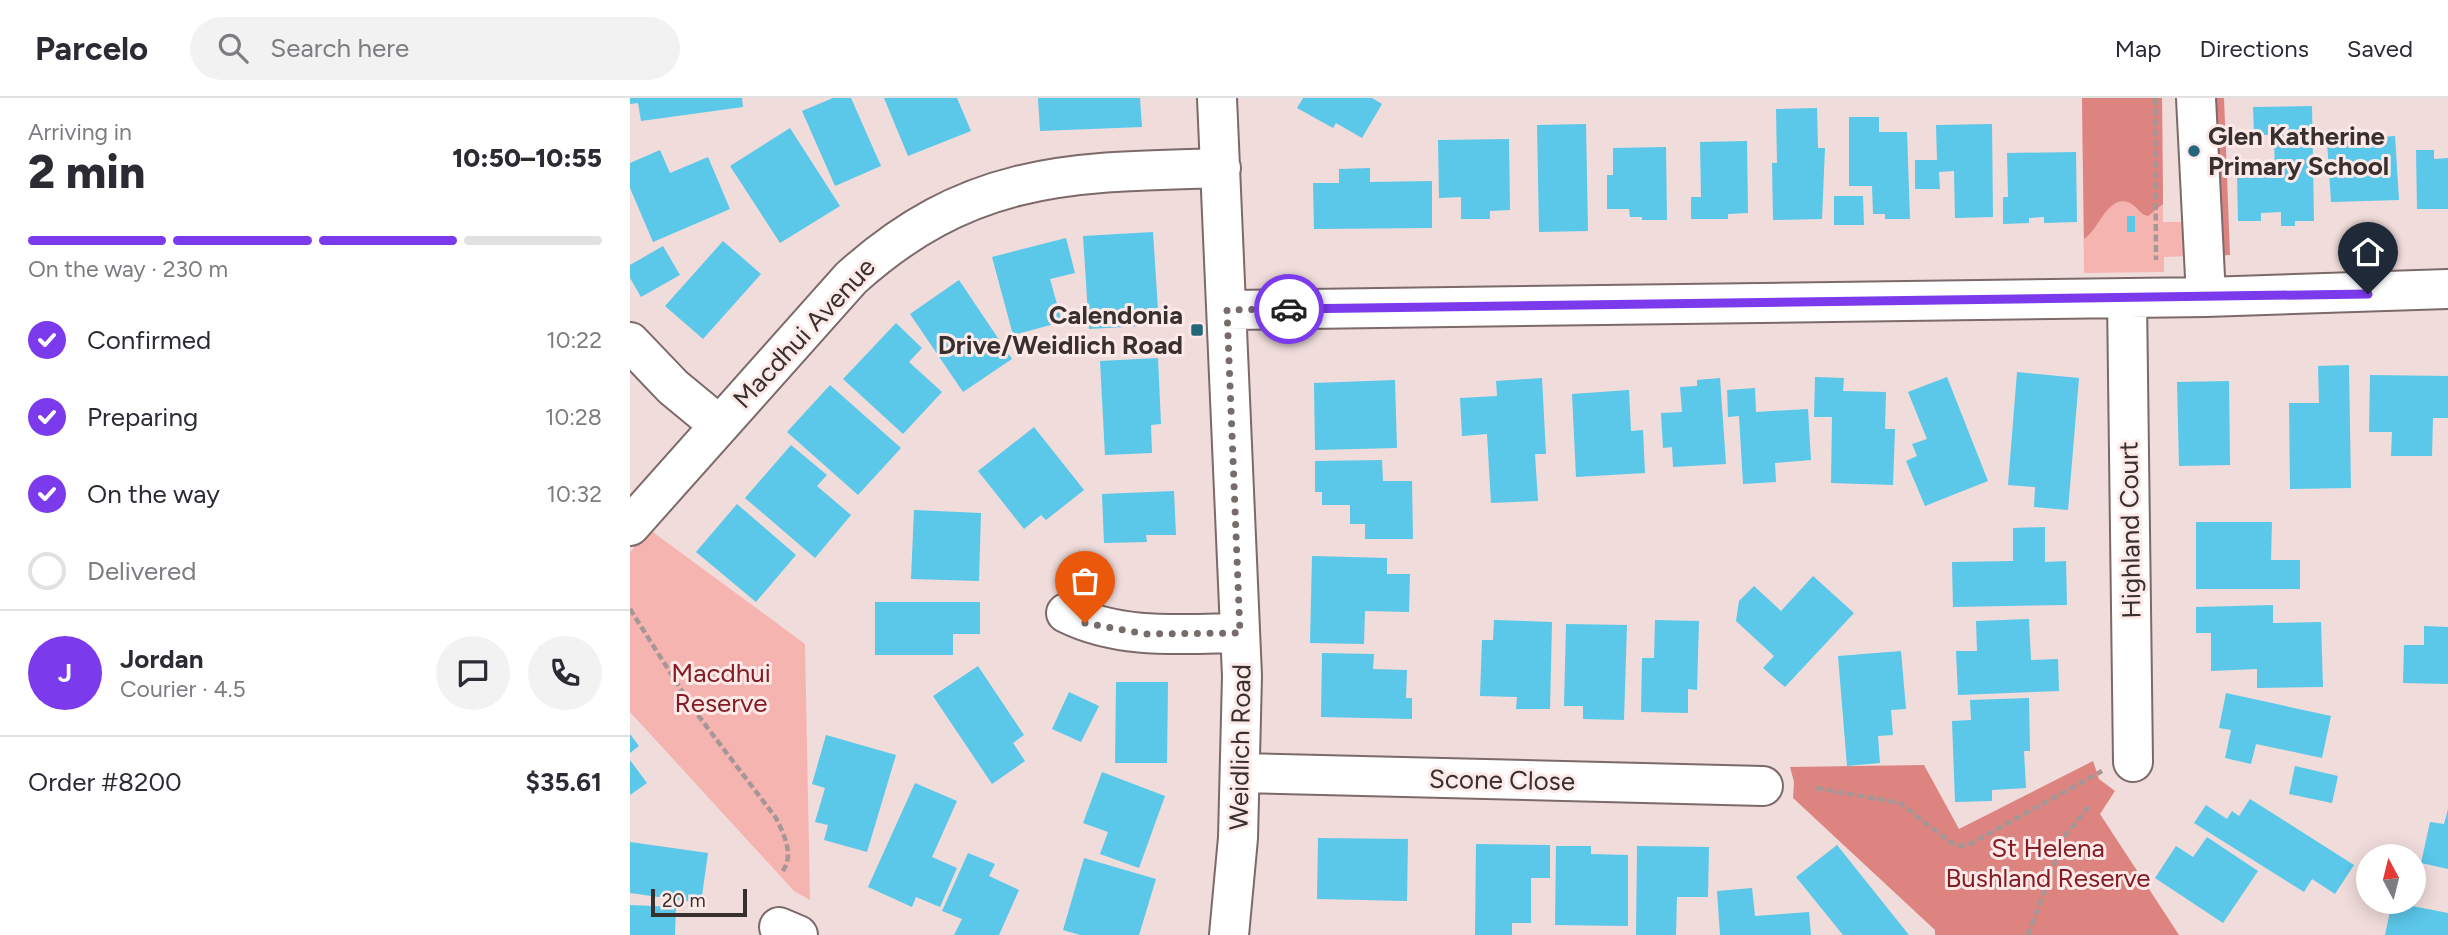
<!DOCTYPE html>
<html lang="en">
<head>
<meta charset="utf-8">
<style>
	body { margin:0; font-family:Figtree,sans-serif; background:#f2f2f3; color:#2b2b33; height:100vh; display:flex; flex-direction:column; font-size:26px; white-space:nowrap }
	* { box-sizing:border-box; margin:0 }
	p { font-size:23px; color:#7c7c81 }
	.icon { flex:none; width:38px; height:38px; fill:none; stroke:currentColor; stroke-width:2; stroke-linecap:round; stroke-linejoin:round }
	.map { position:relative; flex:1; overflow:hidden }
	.side { display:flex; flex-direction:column; background:#fff; width:630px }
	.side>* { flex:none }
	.needle { width:46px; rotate:353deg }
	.controls { position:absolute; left:1726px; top:746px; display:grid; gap:14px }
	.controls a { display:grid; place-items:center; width:70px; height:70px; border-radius:50%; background:#fff; box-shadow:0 4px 18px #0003; font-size:35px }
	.scale { position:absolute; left:21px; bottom:18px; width:96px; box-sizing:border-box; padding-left:7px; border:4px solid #37302f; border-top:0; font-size:19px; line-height:24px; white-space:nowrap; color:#37302f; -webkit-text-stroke:5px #fde9e8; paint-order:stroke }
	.pin { position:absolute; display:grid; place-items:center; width:60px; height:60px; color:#fff; margin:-72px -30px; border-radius:50% 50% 50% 0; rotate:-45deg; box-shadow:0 0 7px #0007 }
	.pin .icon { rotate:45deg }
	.courier { position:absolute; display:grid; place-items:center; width:70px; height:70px; margin:-35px; border:5px solid #7c3aed; border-radius:50%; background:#fff; color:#222; box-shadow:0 2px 9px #0007 }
	.headline em { font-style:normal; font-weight:800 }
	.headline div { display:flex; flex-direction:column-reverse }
	.headline { display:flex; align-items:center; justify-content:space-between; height:119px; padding:0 28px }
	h1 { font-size:46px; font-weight:800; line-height:52px }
	.bar { display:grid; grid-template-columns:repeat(4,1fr); gap:10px 7px; align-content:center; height:84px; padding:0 28px }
	.bar i { height:9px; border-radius:5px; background:#e1e1e2 }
	.bar .selected { background:#7c3aed }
	.bar p { grid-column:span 4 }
	.line { display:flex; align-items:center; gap:18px; padding:0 28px; border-top:2px solid #e1e1e2 }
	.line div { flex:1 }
	.round { display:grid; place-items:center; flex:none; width:74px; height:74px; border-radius:37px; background:#f2f2f3 }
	ol { padding:0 28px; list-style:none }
	li { display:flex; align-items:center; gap:21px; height:77px }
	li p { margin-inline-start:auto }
	li .icon { padding:7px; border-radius:50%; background:#7c3aed; color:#fff; stroke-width:4 }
	li:last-child { color:#7c7c81 }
	li i { width:38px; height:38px; border:4px solid #e1e1e2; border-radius:50% }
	header { display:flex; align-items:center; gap:42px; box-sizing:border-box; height:98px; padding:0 35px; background:#fff; border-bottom:2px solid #e1e1e2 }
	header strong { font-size:33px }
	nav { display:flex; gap:38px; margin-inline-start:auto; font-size:24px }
	.search { width:490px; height:63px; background:#f2f2f3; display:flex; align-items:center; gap:18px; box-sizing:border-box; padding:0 24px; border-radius:38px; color:#7c7c81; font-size:26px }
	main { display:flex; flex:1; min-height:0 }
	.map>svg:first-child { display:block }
</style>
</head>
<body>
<header>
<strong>Parcelo</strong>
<div class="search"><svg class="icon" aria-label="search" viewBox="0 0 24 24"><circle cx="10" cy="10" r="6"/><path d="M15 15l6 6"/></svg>Search here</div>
<nav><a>Map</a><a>Directions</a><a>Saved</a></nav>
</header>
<main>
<section class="side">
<div class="headline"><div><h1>2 min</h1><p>Arriving in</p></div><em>10:50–10:55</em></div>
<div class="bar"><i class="selected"></i><i class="selected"></i><i class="selected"></i><i></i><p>On the way · 230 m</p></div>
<ol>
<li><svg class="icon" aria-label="check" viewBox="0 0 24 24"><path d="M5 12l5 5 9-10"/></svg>Confirmed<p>10:22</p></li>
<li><svg class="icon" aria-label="check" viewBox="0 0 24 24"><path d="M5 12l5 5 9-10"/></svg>Preparing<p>10:28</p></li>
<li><svg class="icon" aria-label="check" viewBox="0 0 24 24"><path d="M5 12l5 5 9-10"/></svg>On the way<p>10:32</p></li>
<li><i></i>Delivered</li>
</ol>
<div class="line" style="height:126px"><b class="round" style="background:#7c3aed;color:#fff">J</b><div><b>Jordan</b><p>Courier · 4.5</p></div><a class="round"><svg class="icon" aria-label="chat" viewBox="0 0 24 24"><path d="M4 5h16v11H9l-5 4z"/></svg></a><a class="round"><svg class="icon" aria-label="phone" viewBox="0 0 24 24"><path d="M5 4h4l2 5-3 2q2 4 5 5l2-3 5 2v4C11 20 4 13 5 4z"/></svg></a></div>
<div class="line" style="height:91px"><div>Order #8200</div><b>$35.61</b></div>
</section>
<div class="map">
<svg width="1818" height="837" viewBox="0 0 1818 837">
	<rect width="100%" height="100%" fill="#f0dcdb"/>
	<path fill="#f6b4b0" d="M1452,0h80l1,124h30l-2,34 -27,1v15l-80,1z
		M20,432l155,114 5,256 -16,-9 -164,-179v-160z"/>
	<path fill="#dd8481" d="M1452,0h80l1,106 -15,12c-9,-2 -10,-9 -18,-13 -22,-10 -31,27 -46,36z
		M1577,0h17l6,157 -14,1z
		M1463,663l6,18 16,12 -15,23 79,121h-244v-5l-142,-132 1,-16 -4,-15 134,-2 35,64z"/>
	<path fill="#5bc7e9" d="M0,0h112l1,9 -102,14 -3,-18 -8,1z
		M203,0h18l30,68 -46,20 -33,-75z
		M254,0h73l14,33 -63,25z
		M408,0h102l2,29 -102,4z
		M673,0h69l10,6 -20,34 -26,-15 -3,5 -36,-20z
		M1682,8l2,115h-19v5h-14v-14l-20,1v8h-23l-1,-46h38l-1,-40h-20l-1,-28z
		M1187,10l1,40h7l-3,71 -49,1 -1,-57h5l-1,-54z
		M1219,19h30v15h28l3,87h-25v-5h-12l-1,-28h-23z
		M956,26l2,107 -49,1 -2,-107z
		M1362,26l1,93 -38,1 -1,-47 -15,1 1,17h-25v-29h22l-1,-35z
		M160,30l50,78 -60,37 -50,-77z
		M1765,38l4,64 -68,2 -4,-61z
		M879,41l1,71 -20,1v8h-29v-22l-22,1 -1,-58z
		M1117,43l1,72 -20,1v5h-37v-22h10l-1,-55z
		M1036,49l1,73h-25v-3h-12l-1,-8h-22v-34h6v-27z
		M30,52l10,23 38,-16 22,52 -77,33 -23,-54v-25z
		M1786,52h18v9l14,-1v51h-31z
		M1446,54l1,70 -33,1v-6l-15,1v5l-26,1v-27h5l-1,-44z
		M740,70v14l62,-1v47l-118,1 -1,-46h26v-14z
		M1204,98h29l1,29h-30z
		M1497,118h8v16h-8z
		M523,134l6,93 -70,4 -6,-93z
		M436,140l9,35 -25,6 12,43 -49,13 -21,-78z
		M93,143l38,33 -58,65 -38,-33z
		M33,148l17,29 -39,22 -11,-19v-13z
		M329,182l53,79 -49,33 -53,-78z
		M266,225l26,25 -13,14 33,30 -39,42 -60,-55z
		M528,260l3,66 -10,1 1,28 -47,2 -5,-94z
		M1719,267l2,123 -61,1 -1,-86h30l-1,-37z
		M1387,274l62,6 -11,132 -34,-3 1,-20 -27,-2z
		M1740,277l78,1v42h-15l-1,38h-41l1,-24h-23z
		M1185,279l29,1 -1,13 43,1 -1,37h10l-2,56 -62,-2 1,-66h-18z
		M1317,279l41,104 -63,25 -19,-45 11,-5 -5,-12 15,-5 -19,-47z
		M912,280l4,76h-11l3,47 -47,2 -4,-69 -25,2 -2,-38 37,-2 -1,-15z
		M1090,280l6,86 -53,3 -1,-20 -9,1 -2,-35 21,-1 -2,-25 17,-1v-6z
		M765,282l2,68 -82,2 -1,-67z
		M1599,283l1,84 -51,1 -2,-84z
		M200,287l71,63 -43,47 -71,-63z
		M1125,290l1,24 52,-3 3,51 -36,3 1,19 -33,2 -4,-68 -11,1 -1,-27z
		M999,292l2,41 12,-1 2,43 -69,4 -4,-83z
		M404,329l50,63 -38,30 -5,-5 -17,14 -46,-58z
		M161,347l36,30 -10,11 34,29 -36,43 -70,-60z
		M752,362l1,21h29l1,58h-48v-15h-15v-19h-28v-13h-7v-31z
		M544,393l2,44h-30l1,7 -43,1 -2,-49z
		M107,406l59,51 -40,47 -60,-50z
		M284,412l67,3 -2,68 -68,-2z
		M1566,424h76l-1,38h29v29h-104z
		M1415,429v35l21,-1 1,44 -114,2 -1,-45 61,-1v-33z
		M682,458l75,2v16h23l-1,38 -44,-1 -1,33 -54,-1z
		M1183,478l41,37 -69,74 -22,-19 11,-12 -38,-35 3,-20 15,-15 27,25z
		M245,504h105v32h-27v21h-78z
		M1643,507v18l48,-1 2,65 -66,1v-19l-46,2v-38h-15v-26z
		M1399,521l2,41 27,-1 1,32 -101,4 -2,-44h21l-1,-30z
		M864,522l58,2 -2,87h-34l1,-12 -37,-1 2,-56h11z
		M1025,522l44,1 -2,69 -9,-1v24l-47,-1 1,-54h12z
		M936,526l61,1 -3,95 -41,-1v-13h-19z
		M1794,528l24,1v57l-45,-1 1,-38h20z
		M1271,553l5,58 -15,1 2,25 -15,1 2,27 -33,3 -9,-110z
		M692,555l52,1 -1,15 34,1 -1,28h6v21l-91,-2z
		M348,568l46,69 -11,8 12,18 -33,23 -59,-88z
		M486,584h52l-1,81h-52z
		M439,594l30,14 -18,36 -29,-13z
		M1596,595l105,23 -9,42 -66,-14 -5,20 -26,-6 6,-28 -12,-2z
		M1399,600l1,53h-6l2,37 -34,2v11l-37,1 -3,-81 19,-1 -1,-20z
		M0,636l9,12 -9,7z
		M196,637l70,20 -29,97 -43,-12 4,-15 -13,-3 10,-34 -13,-4z
		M0,662l17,23 -17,12z
		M1665,668l43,10 -6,27 -43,-9z
		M472,674l63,24 -26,72 -39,-14 8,-22 -25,-9z
		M285,685l42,18 -25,56 25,11 -17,39 -24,-10 -4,10 -44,-20z
		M1620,701l104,66 -19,29 -23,-15 -8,13 -110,-69 12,-18 21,14 5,-8 7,5z
		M1818,711v60l-27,-6 9,-41 14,2z
		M1577,739l51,34 -35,52 -68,-45 21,-32 17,11z
		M688,740l90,1 -1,62 -90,-2z
		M0,744l78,11 -7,50 -71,-10z
		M846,746l74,1v33h-19v45h-19v12h-37z
		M1207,747l72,90h-66l-47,-58z
		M926,748h35v8l37,1v71l-73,-1z
		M1007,748l72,1 -1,50h-31l-1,38h-40z
		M338,755l27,11 -6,12 30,14 -20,45h-45l8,-16 -20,-8z
		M454,760l72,21 -17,56h-59l-17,-5z
		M1122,790l3,28 54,-4 2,23h-91l-3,-44z
		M1762,804l56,11v22h-63z
		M0,807l46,2 -1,28h-45z"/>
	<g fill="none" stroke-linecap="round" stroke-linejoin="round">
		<defs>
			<path id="minor" d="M587,0l25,578 -4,162 -9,97
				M1566,0l10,199
				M1497,200l6,464
				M597,212l979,-13 242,-8
				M0,244l43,45 46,38
				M0,428l221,-248c119,-107 219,-106 370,-110
				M436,515c54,27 115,21 174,20
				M611,675l522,13
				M149,829l19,8"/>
		</defs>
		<use href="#minor" stroke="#7b6a69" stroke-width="42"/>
		<path stroke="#a69796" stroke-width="4.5" stroke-dasharray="7 3.5" stroke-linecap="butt" d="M1525,0l1,162
			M0,511l64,101 82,108c8,17 19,37 6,54
			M1186,690l84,15 50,39 10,4 10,-2 132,-73
			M1398,837l36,-98 27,-33"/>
		<use href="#minor" stroke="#fff" stroke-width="38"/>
	</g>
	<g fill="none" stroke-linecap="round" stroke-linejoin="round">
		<path stroke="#786c6b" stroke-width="7" stroke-dasharray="0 12.6" d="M455,525l61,11 94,-1 -13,-323 62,-1"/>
		<path stroke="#7c3aed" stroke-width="9" d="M659,211l1079,-15"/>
	</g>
	<g fill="#25677a" stroke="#fde9e8" stroke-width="2.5">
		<circle cx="1564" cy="53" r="7"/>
		<rect x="560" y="225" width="14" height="14" rx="3.5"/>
	</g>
	<g text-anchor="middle" stroke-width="6" stroke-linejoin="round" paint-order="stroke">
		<g font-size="26" font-weight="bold" fill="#37302f" stroke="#fde9e8" text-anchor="start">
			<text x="1578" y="47">Glen Katherine<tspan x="1578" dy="30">Primary School</tspan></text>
			<text x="553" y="226" text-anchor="end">Calendonia<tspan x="553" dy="30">Drive/Weidlich Road</tspan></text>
		</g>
		<g font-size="26" fill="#37302f" stroke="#fde9e8">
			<text transform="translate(174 235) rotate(-47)" y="9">Macdhui Avenue</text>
			<text transform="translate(1500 432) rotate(-91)" y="9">Highland Court</text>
			<text transform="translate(610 649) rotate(-89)" y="9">Weidlich Road</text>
			<text transform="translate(872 682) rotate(1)" y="9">Scone Close</text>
		</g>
		<g font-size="26" fill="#851c23" stroke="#fde9e8">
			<text x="91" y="584">Macdhui<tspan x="91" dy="30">Reserve</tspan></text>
			<text x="1418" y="759">St Helena<tspan x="1418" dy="30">Bushland Reserve</tspan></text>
		</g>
	</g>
</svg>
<div class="controls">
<a><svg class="needle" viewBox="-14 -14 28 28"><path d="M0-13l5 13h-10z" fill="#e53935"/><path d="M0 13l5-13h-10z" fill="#7c7c81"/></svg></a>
</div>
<div class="scale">20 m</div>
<div class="pin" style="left:455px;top:525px;background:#ea580c"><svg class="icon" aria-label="bag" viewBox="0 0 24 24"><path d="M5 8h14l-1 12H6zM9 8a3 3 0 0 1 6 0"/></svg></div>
<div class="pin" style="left:1738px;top:196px;background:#1f2937"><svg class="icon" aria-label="home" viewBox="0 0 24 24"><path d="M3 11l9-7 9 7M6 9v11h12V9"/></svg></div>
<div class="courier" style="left:659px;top:211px"><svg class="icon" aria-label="car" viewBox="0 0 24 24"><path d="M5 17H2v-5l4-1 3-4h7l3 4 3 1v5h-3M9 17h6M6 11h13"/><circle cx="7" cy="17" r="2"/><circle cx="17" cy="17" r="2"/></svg></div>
</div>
</main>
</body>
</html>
